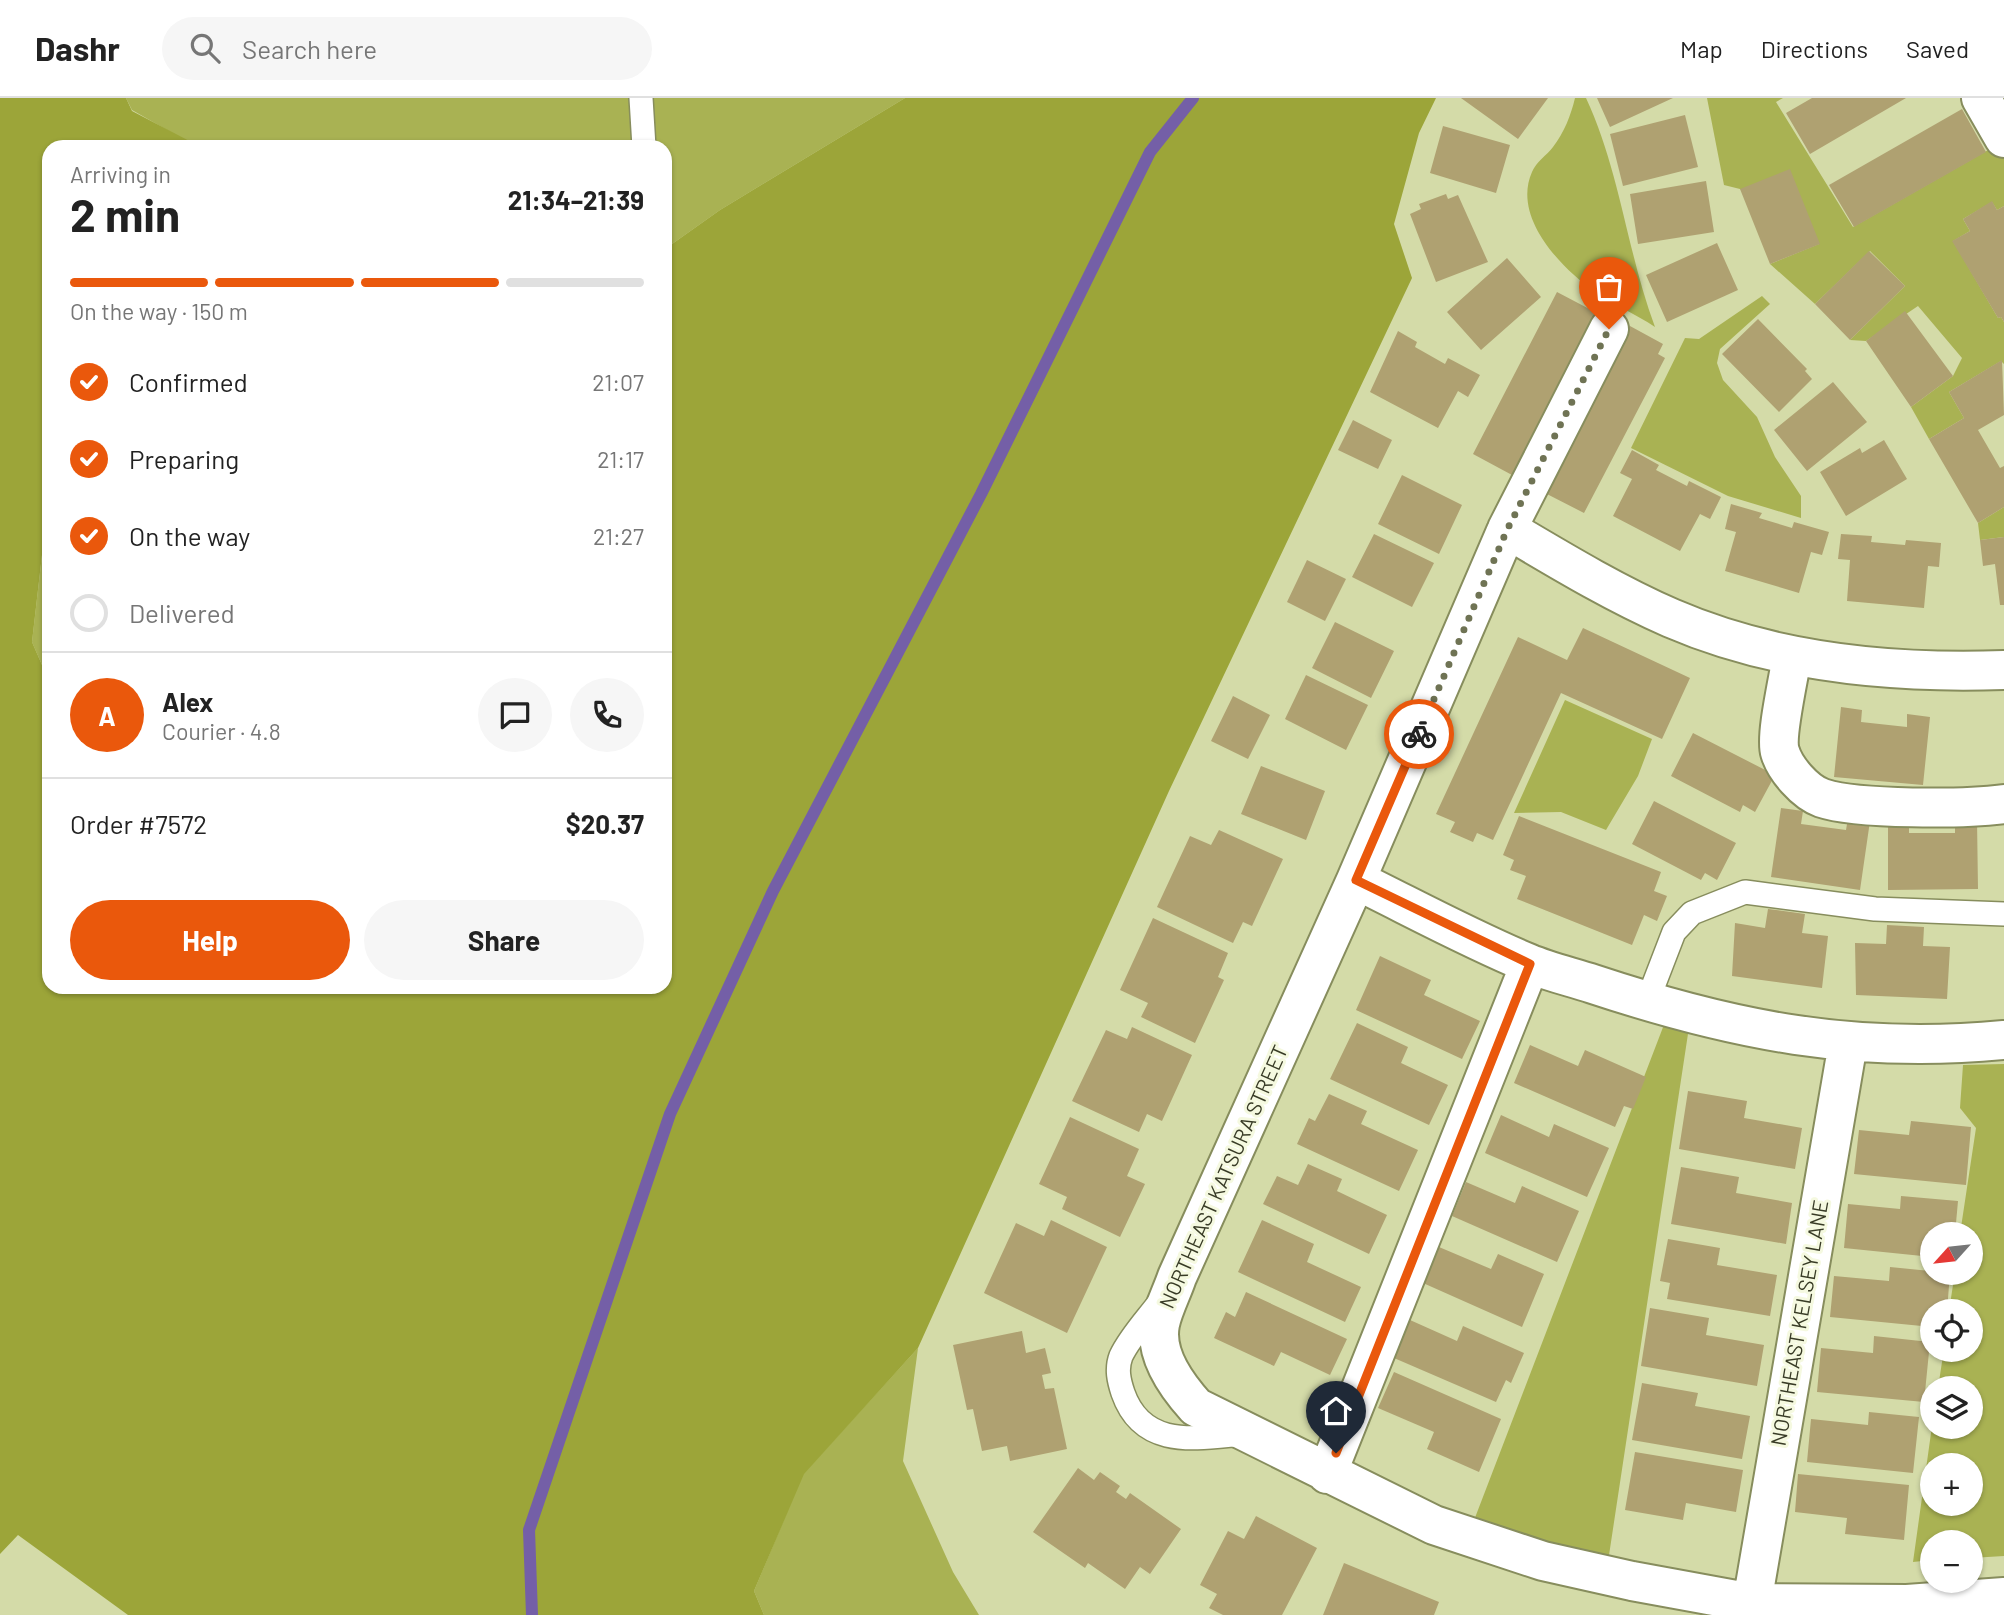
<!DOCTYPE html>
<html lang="en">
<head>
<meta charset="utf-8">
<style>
	body { margin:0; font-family:Barlow,sans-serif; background:#f6f6f6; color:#222; height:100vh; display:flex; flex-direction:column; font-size:26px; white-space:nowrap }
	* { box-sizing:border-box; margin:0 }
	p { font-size:23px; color:#767676 }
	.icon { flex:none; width:38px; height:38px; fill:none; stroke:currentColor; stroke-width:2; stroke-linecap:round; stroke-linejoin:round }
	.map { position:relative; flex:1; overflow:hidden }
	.panel { position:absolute; left:42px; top:42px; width:630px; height:854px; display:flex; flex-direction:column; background:#fff; border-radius:21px; box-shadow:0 2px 5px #0004 }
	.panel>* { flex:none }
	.needle { width:46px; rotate:243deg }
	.fabs { position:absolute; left:1920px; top:1124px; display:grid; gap:14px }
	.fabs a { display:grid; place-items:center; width:63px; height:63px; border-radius:50%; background:#fff; box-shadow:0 2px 5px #0004; font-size:35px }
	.pin { position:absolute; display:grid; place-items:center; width:60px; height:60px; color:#fff; margin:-72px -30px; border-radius:50% 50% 50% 0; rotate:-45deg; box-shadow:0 0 7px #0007 }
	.pin .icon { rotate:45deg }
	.courier { position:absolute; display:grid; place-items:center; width:70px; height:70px; margin:-35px; border:5px solid #ea580c; border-radius:50%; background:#fff; color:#222; box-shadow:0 2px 9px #0007 }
	.head em { font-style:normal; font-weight:700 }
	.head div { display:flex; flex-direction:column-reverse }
	.head { display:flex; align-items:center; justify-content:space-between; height:119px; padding:0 28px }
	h1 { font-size:46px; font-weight:700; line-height:52px }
	.bar { display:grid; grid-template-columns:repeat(4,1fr); gap:10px 7px; align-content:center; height:84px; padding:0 28px }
	.bar i { height:9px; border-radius:5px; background:#e0e0e0 }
	.bar .current { background:#ea580c }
	.bar p { grid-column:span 4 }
	.line { display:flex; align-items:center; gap:18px; padding:0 28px; border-top:2px solid #e0e0e0 }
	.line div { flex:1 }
	.round { display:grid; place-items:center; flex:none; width:74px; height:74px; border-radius:37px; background:#f6f6f6 }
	ol { padding:0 28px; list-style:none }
	li { display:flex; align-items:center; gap:21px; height:77px }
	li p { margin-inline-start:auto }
	li .icon { padding:7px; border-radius:50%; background:#ea580c; color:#fff; stroke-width:4 }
	li:last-child { color:#767676 }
	li i { width:38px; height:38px; border:4px solid #e0e0e0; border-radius:50% }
	.primary-button { display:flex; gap:14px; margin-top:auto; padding:14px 28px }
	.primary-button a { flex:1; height:80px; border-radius:42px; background:#ea580c; color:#fff; font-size:28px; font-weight:700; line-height:80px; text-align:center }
	.primary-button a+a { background:#f6f6f6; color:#222 }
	header { display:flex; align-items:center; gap:42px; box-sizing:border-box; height:98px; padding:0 35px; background:#fff; border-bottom:2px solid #e0e0e0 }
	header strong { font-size:33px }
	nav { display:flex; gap:38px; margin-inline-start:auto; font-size:24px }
	.search { width:490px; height:63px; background:#f6f6f6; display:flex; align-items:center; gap:18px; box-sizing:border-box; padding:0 24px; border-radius:38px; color:#767676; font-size:26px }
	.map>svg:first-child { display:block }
</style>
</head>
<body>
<header>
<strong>Dashr</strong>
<div class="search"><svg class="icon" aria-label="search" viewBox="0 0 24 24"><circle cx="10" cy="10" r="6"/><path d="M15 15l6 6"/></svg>Search here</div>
<nav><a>Map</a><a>Directions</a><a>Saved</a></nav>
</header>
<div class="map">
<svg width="2004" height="1517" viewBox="0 0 2004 1517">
	<rect width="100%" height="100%" fill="#d4dba8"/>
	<path fill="#a9b253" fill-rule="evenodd" d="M126,0h779l-185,112 -55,39v-102h-468l-65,-37z
		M1575,0h11c34,73 41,154 69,229 -19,-13 -41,-22 -60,-35 -35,-25 -83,-75 -63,-120 4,-10 15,-17 21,-25 11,-14 18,-32 22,-49z
		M1707,0h76l-7,4 77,125 151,-86v65l-7,4 -5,-8 -29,17 7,12 -17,10 45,77 3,-1 3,5v42l-3,-3 -52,31 15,26 -35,21 -18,-32 42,-31 9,-18 -44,-52 -52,35 -16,-1 55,-54 -35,-35 -55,53 -45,-40 49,-20 -79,-55 -16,-4z
		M1762,198l8,8 -50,45 -3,14 6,17 34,37 18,40 26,39v22l-73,-22 -97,-48 54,-110 14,1z
		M2004,409v30l-24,3 -2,-17z
		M49,446v137l-17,-39 10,-87z
		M1565,602l87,39 -14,37 -32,54 -45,-18 -47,1z
		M1670,911l21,5 -85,561 -138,-39z
		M2004,966v492l-33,2 -1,-16h-38v18l-19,2 19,-136h38v-38h-32l6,-39h26v-38h-21l6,-39h15v-38h-10l16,-106 -16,-20 3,-43zM1932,1367h38v38h-38z
		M918,1250l-15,113 50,111 26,43h-215l-10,-24 49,-117z"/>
	<path fill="#9ca539" d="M0,0h126l6,13 65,34 -148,2v397l-7,11 -10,87 17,39v306h616v-738l55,-39 185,-112h531l-17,35 -25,91 18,54 -243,513 -251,557 -114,126 -50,117 10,24h-636l-110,-80 -18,19z"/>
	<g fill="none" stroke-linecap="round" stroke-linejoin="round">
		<path stroke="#745fa7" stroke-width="12" d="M532,1517l-3,-85 141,-416 103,-223 208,-397 169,-342 43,-54"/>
	</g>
	<path fill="#afa171" d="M1461,0h87l-30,41z
		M1597,0h76l-63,29z
		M1812,0h94l-96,56 -24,-41z
		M1962,11l24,43 -132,75 -25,-42z
		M1685,17l13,52 -75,19 -13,-52z
		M1443,28l67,19 -14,48 -66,-20z
		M1790,71l30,75 -50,20 -30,-75z
		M1706,83l8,51 -76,12 -8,-50z
		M1446,96l2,5 10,-4 30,67 -52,20 -26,-68 11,-5 -2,-5z
		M1992,103l5,9 7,-4v116l-3,-5 -3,1 -46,-77 18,-10 -7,-12z
		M1717,145l21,47 -71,32 -21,-47z
		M1869,153l36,35 -55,54 -35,-36z
		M1507,160l34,39 -60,53 -34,-38z
		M1557,194l40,21 -85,162 -39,-21z
		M1905,213l48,65 -42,31 -45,-66z
		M1758,221l49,50 -2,2 7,8 -33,33 -57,-58z
		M1630,228l33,18 -5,10 7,4 -81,155 -41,-21z
		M1398,233l19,11 -2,5 30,17 3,-6 32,17 -12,22 -10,-6 -20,37 -68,-36z
		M2002,262l2,55 -26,15 22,38 4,-2v41l-26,16 -49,-84 35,-21 -15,-26z
		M1833,284l34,40 -60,49 -33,-41z
		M1353,322l39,20 -14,29 -40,-19z
		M1884,342l23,39 -61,37 -26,-44 40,-24 2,5z
		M1632,352l27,15 -3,5 31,16 2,-5 32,16 -11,22 -10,-5 -20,37 -67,-35 19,-37 -12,-6z
		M1402,377l60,30 -23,49 -61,-30z
		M1731,406l31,9 -3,5 33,10 2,-6 35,10 -7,23 -11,-3 -12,41 -74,-22 11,-39 -11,-3z
		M1374,436l60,29 -22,44 -60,-30z
		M1841,436l31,2 -1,6 34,3 1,-5 35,3 -2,24 -11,-1 -4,42 -77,-7 3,-41 -12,-1z
		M2004,439v68h-4l-5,-41 -12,2 -3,-26z
		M1307,462l39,19 -21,42 -38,-19z
		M1335,524l59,29 -23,47 -59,-30z
		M1583,530l107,50 -28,61 -101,-46 -68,147 -16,-7 -4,9 -23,-10 5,-10 -19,-8 82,-177 49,23z
		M1306,577l62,30 -22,45 -61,-31z
		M1233,598l37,19 -22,44 -37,-18z
		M1841,609l21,3 -1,12 46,5v-13l23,3 -7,68 -89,-8z
		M1693,635l82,42 -20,37 -12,-7 -3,7 -69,-36z
		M1261,668l64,25 -19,49 -65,-26z
		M1654,703l82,42 -19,37 -12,-7 -4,7 -69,-36z
		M1781,710l22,3 -2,13 45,6 2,-12 22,3 -10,69 -89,-13z
		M1519,718l142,56 -7,19 13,5 -10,25 -13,-6 -12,30 -115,-46 9,-23 -16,-6 4,-10 -11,-5z
		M1955,722h22l1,69 -90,1v-69h21v12h46z
		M1219,732l64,29 -31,67 -9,-4 -10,21 -76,-36 33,-71 21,9z
		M1768,811l37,5 -3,19 26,3 -6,52 -90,-12 3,-53 30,5z
		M1153,820l75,35 -10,24 6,3 -29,63 -54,-26 7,-14 -28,-13z
		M1887,827l37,2 -1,19 27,1 -3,52 -91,-4 -1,-52 31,1z
		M1380,858l51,24 -7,15 56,26 -18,38 -106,-49z
		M1357,925l51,24 -7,16 47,22 -19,40 -99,-46z
		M1132,929l60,28 -30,66 -15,-7 -8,18 -67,-31 34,-71 21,9z
		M1530,947l48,21 7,-16 61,27 -13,32 -9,-3 -9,21 -101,-44z
		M1688,993l59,10 -3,17 58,10 -7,41 -116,-20z
		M1329,996l38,17 -6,13 57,26 -19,41 -102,-47 12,-26 6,3z
		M1501,1017l48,22 5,-13 55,24 -22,49 -102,-44z
		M1070,1019l69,32 -12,27 18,8 -25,53 -58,-28 5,-12 -28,-13z
		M1911,1023l60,6 -5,58 -112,-11 5,-44 50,5z
		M1308,1066l34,15 -5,12 50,24 -18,39 -106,-50 14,-28 21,9z
		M1681,1069l58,10 -3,16 56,10 -6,41 -115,-20z
		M1466,1084l49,21 7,-17 57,25 -22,51 -105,-46z
		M1901,1098l57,5 -3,33h-23v23l-88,-9 4,-44 52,5z
		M1051,1122l56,27 -40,86 -83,-40 32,-70 28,13z
		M1262,1122l52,24 -7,18 54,25 -16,35 -107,-50z
		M1668,1141l52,9 -3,17 60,10 -7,41 -103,-17 3,-16 -10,-2z
		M1439,1149l52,22 7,-15 46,20 -22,53 -99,-44z
		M1890,1169l60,6 -3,38h-15v16l-102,-10 4,-41 55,5z
		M1246,1194l101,47 -17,36 -49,-23 -7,14 -60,-28 12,-26 9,5z
		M1650,1210l59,10 -3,17 58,10 -7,41 -116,-20z
		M1410,1222l47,21 6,-15 61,27 -13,30 -5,-3 -10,22 -102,-44z
		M1022,1233l4,22 19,-5 6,25 -9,2 3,14 9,-1 13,61 -57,12 -3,-15 -25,5 -9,-42 -6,1 -14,-65z
		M1874,1238l56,6 -6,60 -107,-10 4,-44 52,5z
		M1394,1274l107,47 -22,53 -52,-23 7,-17 -56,-24z
		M1642,1285l56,10 -3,13 55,10 -8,43 -110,-19z
		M1869,1314l50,5 -6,56 -106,-11 4,-43 57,6z
		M1635,1354l108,18 -7,42 -50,-9 -3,17 -58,-10z
		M1078,1370l16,12 6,-8 20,14 -4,6 10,7 4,-6 51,36 -31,45 -10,-7 -15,22 -37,-26 -3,5 -52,-36z
		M1798,1376l111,11 -5,55 -59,-6 2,-16 -52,-6z
		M1256,1418l61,32 -35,67h-59l-14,-7 8,-14 -17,-9 28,-54 16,8z
		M1344,1465l95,39 -5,13h-111z"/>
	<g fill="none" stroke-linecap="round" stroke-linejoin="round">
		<defs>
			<path id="service" d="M641,0l3,49
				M1647,904l27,-70 18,-19 53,-21 130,17 129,5
				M1159,1205c-12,16 -29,34 -38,53 -5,13 -2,25 2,37 20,57 74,45 121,41"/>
			<path id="minor" d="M1981,0l23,40
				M1609,231l-102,200 -151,351 -179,397c-5,15 -14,32 -17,47 -6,31 17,62 36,83l238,118 109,36 89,20 120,22 155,1 97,-7
				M1507,431c54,32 107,64 164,89 104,45 220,56 333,52
				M1792,558c-3,21 -17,80 -12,96 5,17 25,40 42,46 36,12 144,11 182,6
				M1356,782c57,28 114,59 172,83 21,9 44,14 65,21 142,47 261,70 411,56
				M1327,1376l203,-510
				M1752,1505l96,-560"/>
		</defs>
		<use href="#service" stroke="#878d5d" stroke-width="26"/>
		<use href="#minor" stroke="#878d5d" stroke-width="42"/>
		<use href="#service" stroke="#fff" stroke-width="23"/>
		<use href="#minor" stroke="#fff" stroke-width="38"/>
	</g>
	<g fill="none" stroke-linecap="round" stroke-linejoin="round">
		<path stroke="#6f7354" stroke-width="7" stroke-dasharray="0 12.6" d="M1419,636l88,-204 102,-201"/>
		<path stroke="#ea580c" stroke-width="9" d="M1336,1355l194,-489 -174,-84 63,-146"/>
	</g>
	<g text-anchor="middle" stroke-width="6" stroke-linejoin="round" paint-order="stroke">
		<g font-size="21" fill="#383b26" stroke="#f5f9e0">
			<text transform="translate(1224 1079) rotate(-66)" y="7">NORTHEAST KATSURA STREET</text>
			<text transform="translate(1800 1225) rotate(-80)" y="7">NORTHEAST KELSEY LANE</text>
		</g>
	</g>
</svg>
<div class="fabs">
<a><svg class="needle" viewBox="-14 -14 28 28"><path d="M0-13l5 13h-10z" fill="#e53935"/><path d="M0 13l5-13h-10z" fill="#767676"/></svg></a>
<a><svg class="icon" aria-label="locate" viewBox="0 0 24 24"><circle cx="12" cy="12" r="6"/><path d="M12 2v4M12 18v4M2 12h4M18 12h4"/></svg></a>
<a><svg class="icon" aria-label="layers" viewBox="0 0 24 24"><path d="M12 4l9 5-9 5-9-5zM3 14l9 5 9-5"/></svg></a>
<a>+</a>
<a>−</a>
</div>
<div class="pin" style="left:1609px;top:231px;background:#ea580c"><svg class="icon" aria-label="bag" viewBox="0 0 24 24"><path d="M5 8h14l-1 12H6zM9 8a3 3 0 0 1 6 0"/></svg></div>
<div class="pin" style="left:1336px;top:1355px;background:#1f2937"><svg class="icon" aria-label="home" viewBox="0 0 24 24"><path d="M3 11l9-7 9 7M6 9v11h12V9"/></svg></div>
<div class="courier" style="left:1419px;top:636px"><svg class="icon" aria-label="bike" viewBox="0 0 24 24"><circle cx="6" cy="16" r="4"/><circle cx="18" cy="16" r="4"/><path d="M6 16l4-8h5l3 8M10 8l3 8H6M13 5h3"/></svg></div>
<section class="panel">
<div class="head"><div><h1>2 min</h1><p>Arriving in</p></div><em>21:34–21:39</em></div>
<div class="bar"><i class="current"></i><i class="current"></i><i class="current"></i><i></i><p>On the way · 150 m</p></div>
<ol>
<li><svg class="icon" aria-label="check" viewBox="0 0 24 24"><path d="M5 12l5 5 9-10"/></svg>Confirmed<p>21:07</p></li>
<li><svg class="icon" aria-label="check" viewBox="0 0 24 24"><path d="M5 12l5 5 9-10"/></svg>Preparing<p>21:17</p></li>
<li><svg class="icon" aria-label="check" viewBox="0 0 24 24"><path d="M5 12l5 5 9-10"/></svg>On the way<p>21:27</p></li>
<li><i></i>Delivered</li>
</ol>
<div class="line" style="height:126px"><b class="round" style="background:#ea580c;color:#fff">A</b><div><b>Alex</b><p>Courier · 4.8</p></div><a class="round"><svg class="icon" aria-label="chat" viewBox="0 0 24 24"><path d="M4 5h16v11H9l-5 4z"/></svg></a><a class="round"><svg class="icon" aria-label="phone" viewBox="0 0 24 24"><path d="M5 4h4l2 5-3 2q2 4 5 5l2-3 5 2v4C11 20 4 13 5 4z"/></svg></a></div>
<div class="line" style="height:91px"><div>Order #7572</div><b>$20.37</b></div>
<div class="primary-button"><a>Help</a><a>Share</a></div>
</section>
</div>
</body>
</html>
